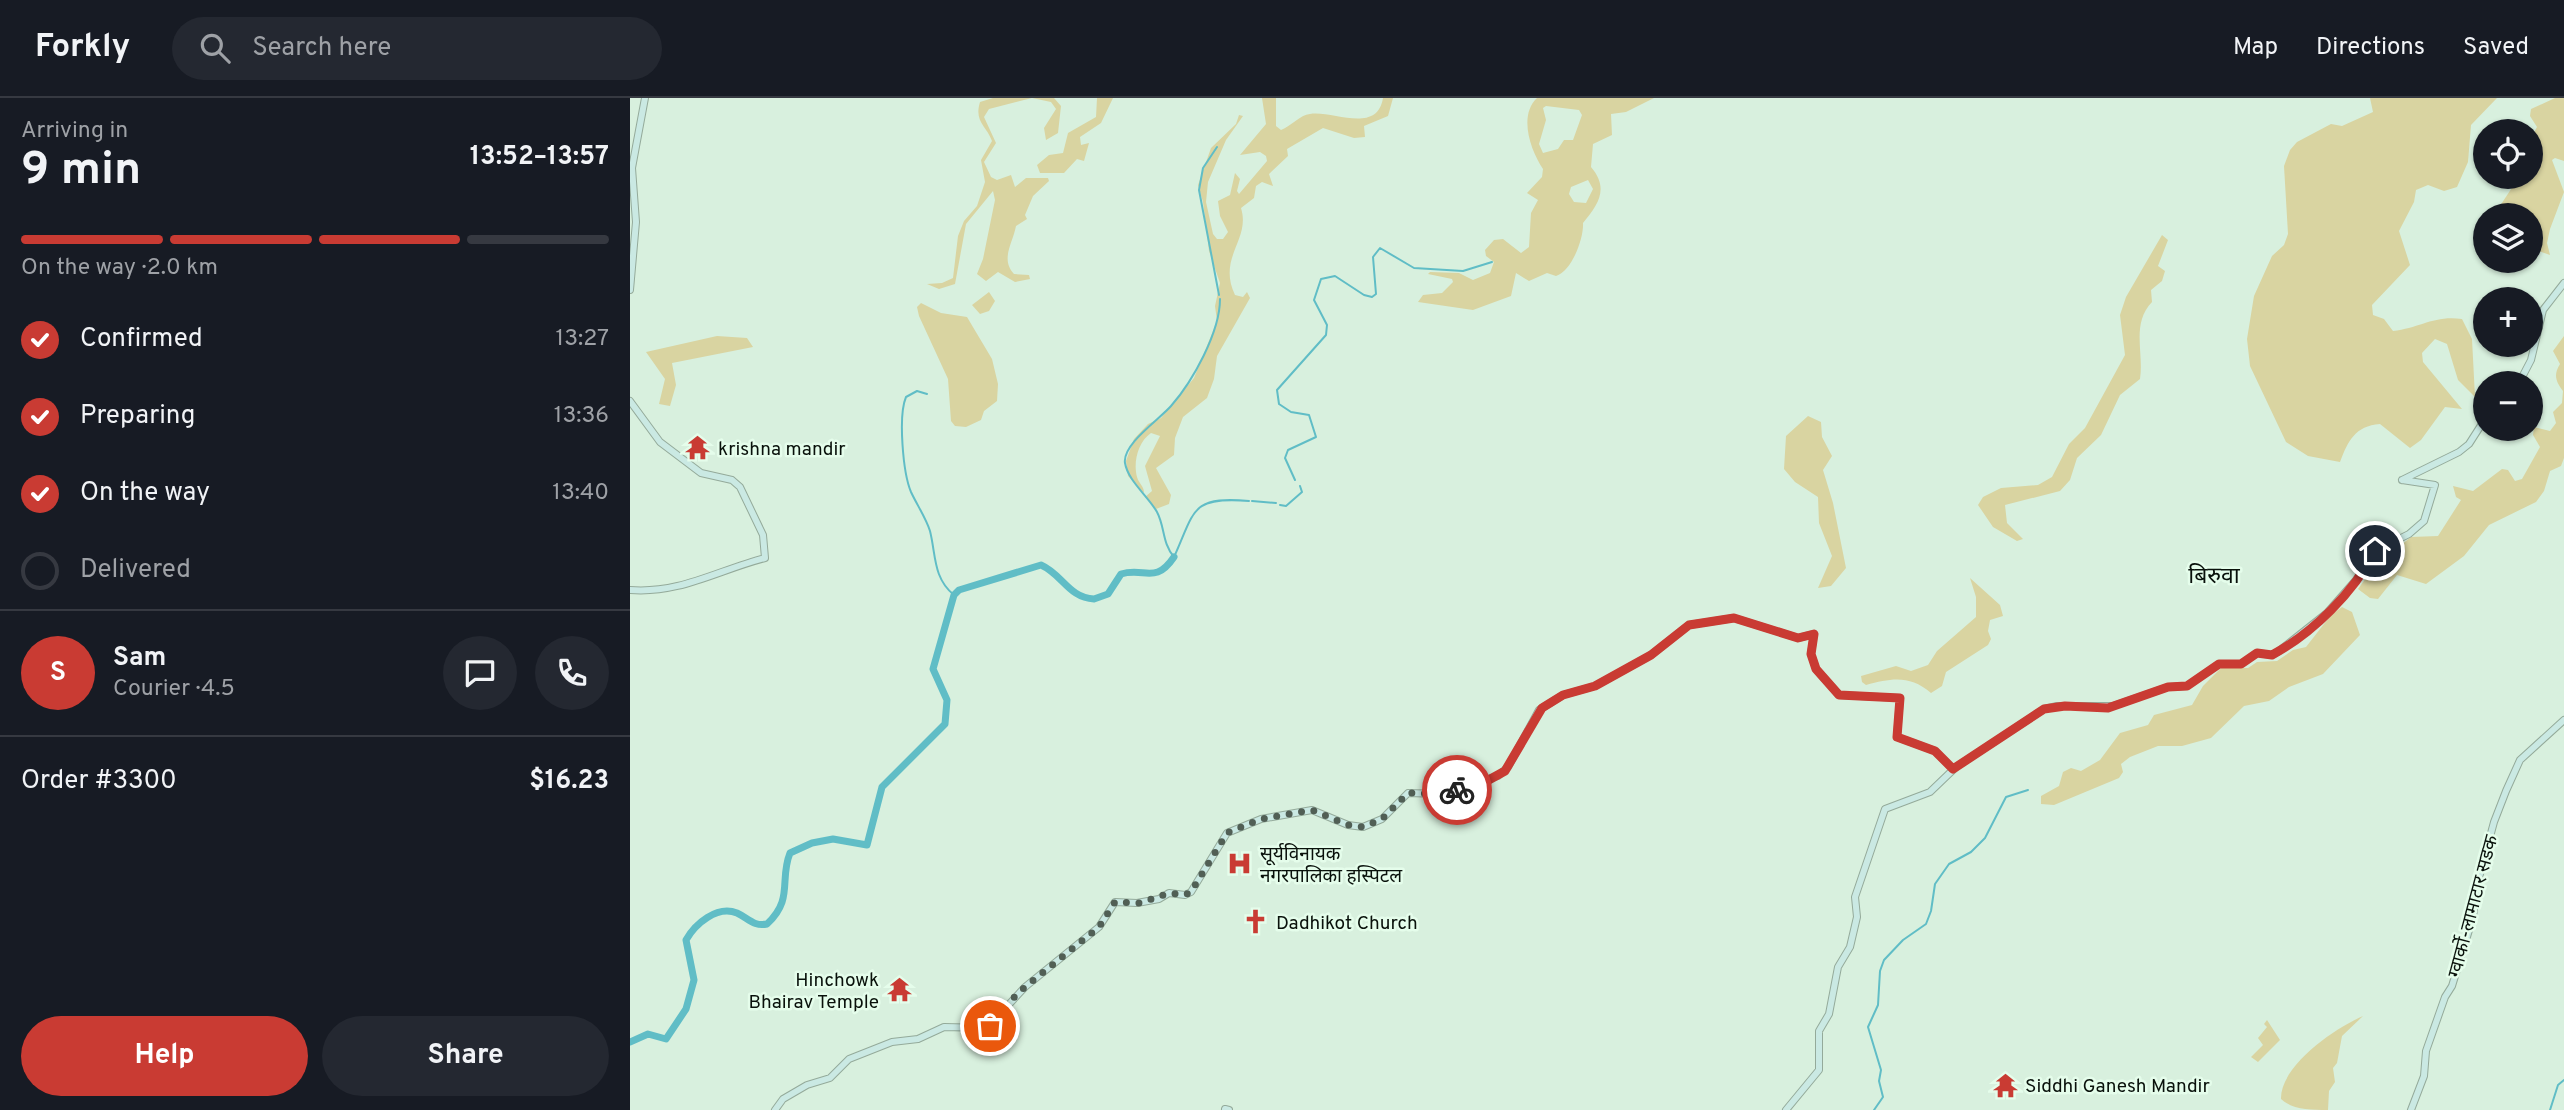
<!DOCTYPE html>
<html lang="en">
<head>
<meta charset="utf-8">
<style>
	body { margin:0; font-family:Overpass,"Noto Sans Devanagari",sans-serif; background:#242831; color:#f1f3f6; height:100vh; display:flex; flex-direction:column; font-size:26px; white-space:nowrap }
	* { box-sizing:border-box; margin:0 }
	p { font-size:23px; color:#9ea1a6 }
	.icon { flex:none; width:38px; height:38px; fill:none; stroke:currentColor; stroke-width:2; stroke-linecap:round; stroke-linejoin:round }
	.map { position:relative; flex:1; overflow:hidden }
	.side { display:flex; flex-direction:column; background:#171b24; width:630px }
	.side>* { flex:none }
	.tools { position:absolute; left:1843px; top:21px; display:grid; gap:14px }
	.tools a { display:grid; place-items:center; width:70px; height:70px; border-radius:50%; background:#171b24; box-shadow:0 2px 5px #0004; font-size:35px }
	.pin { position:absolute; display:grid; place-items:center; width:60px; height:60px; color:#fff; margin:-30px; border:4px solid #fff; border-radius:50%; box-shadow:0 2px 7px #0007 }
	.courier { position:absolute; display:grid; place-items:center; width:70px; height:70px; margin:-35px; border:5px solid #c93b33; border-radius:50%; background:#fff; color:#222; box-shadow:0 2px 9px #0007 }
	.head em { font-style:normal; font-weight:700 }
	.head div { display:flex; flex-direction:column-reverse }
	.head { display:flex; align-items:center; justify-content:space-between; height:119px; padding:0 21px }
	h1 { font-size:46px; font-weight:700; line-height:52px }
	.bar { display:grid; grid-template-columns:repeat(4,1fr); gap:10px 7px; align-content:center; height:84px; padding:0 21px }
	.bar i { height:9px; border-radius:5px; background:#363941 }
	.bar .current { background:#c93b33 }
	.bar p { grid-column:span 4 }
	.line { display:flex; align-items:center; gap:18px; padding:0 21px; border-top:2px solid #363941 }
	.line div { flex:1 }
	.round { display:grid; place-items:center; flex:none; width:74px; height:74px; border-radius:37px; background:#242831 }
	ol { padding:0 21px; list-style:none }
	li { display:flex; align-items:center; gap:21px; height:77px }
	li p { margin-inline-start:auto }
	li .icon { padding:7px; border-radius:50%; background:#c93b33; color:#fff; stroke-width:4 }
	li:last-child { color:#9ea1a6 }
	li i { width:38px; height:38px; border:4px solid #363941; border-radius:50% }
	.button { display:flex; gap:14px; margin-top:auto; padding:14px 21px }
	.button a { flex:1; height:80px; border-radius:42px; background:#c93b33; color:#fff; font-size:28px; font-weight:700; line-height:80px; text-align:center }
	.button a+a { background:#242831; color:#f1f3f6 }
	header { display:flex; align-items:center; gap:42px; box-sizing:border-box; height:98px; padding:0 35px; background:#171b24; border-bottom:2px solid #363941 }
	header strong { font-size:33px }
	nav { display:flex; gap:38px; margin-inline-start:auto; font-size:24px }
	.search { width:490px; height:63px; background:#242831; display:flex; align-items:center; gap:18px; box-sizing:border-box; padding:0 24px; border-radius:38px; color:#9ea1a6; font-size:26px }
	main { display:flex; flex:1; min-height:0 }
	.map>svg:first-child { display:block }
</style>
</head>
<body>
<header>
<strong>Forkly</strong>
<div class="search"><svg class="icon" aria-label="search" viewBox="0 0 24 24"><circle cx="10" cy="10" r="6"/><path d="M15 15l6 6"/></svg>Search here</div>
<nav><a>Map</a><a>Directions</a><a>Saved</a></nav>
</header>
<main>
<section class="side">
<div class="head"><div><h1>9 min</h1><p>Arriving in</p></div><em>13:52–13:57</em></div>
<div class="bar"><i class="current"></i><i class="current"></i><i class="current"></i><i></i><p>On the way · 2.0 km</p></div>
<ol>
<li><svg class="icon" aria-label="check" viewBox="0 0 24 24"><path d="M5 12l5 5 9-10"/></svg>Confirmed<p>13:27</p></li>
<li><svg class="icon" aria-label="check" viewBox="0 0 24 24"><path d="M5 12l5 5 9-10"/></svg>Preparing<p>13:36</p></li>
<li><svg class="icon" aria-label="check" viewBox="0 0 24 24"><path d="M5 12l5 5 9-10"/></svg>On the way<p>13:40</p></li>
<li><i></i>Delivered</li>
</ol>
<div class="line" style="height:126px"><b class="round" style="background:#c93b33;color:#fff">S</b><div><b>Sam</b><p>Courier · 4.5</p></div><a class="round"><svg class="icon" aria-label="chat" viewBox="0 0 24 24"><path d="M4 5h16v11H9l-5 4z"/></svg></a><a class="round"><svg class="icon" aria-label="phone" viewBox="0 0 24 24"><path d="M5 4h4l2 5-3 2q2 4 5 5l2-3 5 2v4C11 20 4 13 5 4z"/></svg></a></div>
<div class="line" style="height:91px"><div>Order #3300</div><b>$16.23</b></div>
<div class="button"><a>Help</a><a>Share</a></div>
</section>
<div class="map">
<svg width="1934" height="1012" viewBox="0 0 1934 1012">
	<rect width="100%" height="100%" fill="#d8f0de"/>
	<path fill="#d9d4a1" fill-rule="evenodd" d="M363,0h61l7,8 -3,27 -12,7 -2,-12 12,-19 -5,-7 -19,-4 -43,11 -5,8 12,26 -12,19 7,15 6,3 14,-5 4,12 11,-9h22l1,3 -16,15 -8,19 2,4 -11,7c-3,17 -16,33 -2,48l15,1 1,4 -15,3 -17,-10 -12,9 -9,-7 6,-15 12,-59 -2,-9 -27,33 -11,60 -16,5 -12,-5 15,-1 11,-5 5,-42 6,-15 13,-15 8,-24 -4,-22 11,-19c-6,-16 -18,-19 -12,-39z
		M467,0h16l-12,25 -21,14 1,8 8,-2 -5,18 -7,-2 -13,14h-24l-3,-8 12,-10 14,-2 5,-20 28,-16z
		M632,0h14v28l5,4c10,-4 19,-15 29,-16 22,-4 67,21 73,-16h10l-5,18 -24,10 1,11 -11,1 -31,-10 -36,21 1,7 -19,18 4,12 -11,-4 -6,4 -2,12 -13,10c10,32 -24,49 -6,87l8,2 4,-5 3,6 -33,58 -3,23 -7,19 -24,19 -8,21 -1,17 -18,13 15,27 -2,9 -13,5 -11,-12 7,-6 -7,-25 15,-30 -9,-3c-13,9 -18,29 -14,44 2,7 7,9 7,16l-16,-17 -2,-15 8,-22 14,-15 13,-6 33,-40 23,-57 -2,-15 5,-23 -11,-32 -6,-49 -5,-17 13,-37 25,-24 3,-9 4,1 -17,24 -18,42 -2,20 7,32 4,5h6l5,-7 -8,-16 -2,-15 12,-6 5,-22 5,6 -3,12 2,3 28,-33 -1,-5 -6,-4 -20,3 26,-31z
		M907,0h117l-28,14 -15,2 1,21 -19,9 -2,23c18,21 8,37 -8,56 1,15 -11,48 -27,53l-9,-3 -18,8 -13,-8 -5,23 -38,14 -55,-8 5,-7 19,-2 11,-11 -1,-3 -24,-5 2,-2 29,1 14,7 17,-7 4,-11 -8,-6 -1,-6 9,-10 9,-1 18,14 8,-6 2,-34 7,-13 -11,-7 15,-16 1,-8c-12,-18 -25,-53 -6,-71zM916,8l33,4 3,5 -9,25h-9l-6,9 -15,4 -4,-9 7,-24 -3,-12zM958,82l5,9 -7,14 -12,-1 -5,-8 2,-7z
		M1740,0h127l-26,27 -3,37 -11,25 -13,4 -16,-6 -12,5 -2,12 -15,29 11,34 -38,40 1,10 11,4 9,12c27,-3 41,-16 69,-12l10,20 3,58 -17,-17 -11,-36 -12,-5 -13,14 1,9 39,47 -17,-2 -24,33 -11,8 -30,-24c-25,2 -32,17 -40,38l-32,-6 -22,-14 -36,-76 -3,-27 7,-43 18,-40 12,-11 4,-11 -4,-68 6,-16 7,-8 34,-18 11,2 31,-14z
		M1925,0h9v63l-9,-3 -3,2 12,32 -14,37 -3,14 3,12 -17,-6 -3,-34h-36l25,-38h11l1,-39 6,-11 -7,-11 1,-7z
		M1532,137l6,5 -10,26 7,5 -3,10 -11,9 1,12c-21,22 -8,50 -12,77l-20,16 -19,40 -24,23 -7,22 -10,11 -55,14 2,18 16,16 -6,2 -24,-14 -15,-22 5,-8 18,-9 37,-3 14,-8 17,-33 16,-16 40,-73 -5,-40 6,-18z
		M359,194l6,9 -6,10 -9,3 -8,-9z
		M291,205l20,10 26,4 25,42 6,25 -1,17 -13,10 -3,9 -15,7 -11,-1 -4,-5 -3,-42 -29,-63 -2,-9z
		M87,238l30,2 6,9 -81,16 4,22 -6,21 -11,-2 6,-25 -19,-27z
		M1934,238v122l-3,8 -11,5 -6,20 -8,11 -47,23 -25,31 -38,28 -29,-9 -19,24 -8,-1 -12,-9 17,-23 36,-29 27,-1 23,-36 -5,-3 -3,-11 20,5 29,-22 6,1 7,11 7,-2 18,-32 -7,-12 1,-8 16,4 6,-8 -3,-11 9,-9 1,-12c-7,-9 -10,-16 -3,-27l-7,-13z
		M1178,318l13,6 1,15 10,19 -9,14 10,33 13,65 -15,18 -13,2 14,-32 -13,-33 -1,-26 -23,-15 -11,-13 2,-33z
		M1340,480l30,27 3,11 -13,4 -2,11 3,8 -3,6 -42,27 -4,14 -11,7c-21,-18 -39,-15 -65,-8l-4,-3 -1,-6 35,-10 15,5 17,-6 9,-14 39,-34v-20z
		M1712,509l10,5 8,23 -37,39 -34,13 -20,14 -25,5 -33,32 -29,8h-24l-28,11 -9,7 2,8 -4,6 -65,27 -13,-1v-8l18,-10 4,-14 8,-4 10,3 19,-11 20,-27 28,-8 6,-10 38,-10 11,-19 18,-18h27l9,-6 20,-1 16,-11 13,-3 25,-32z
		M1733,918l-21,20 -5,27 -4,5 2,14 -6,9 -1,19c-18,0 -35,0 -47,-11 -1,-33 54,-71 82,-83z
		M1637,922l13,20 -22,22 -7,-5 12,-12 -5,-7 9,-11 -3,-3z"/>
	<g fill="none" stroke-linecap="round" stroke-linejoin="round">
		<path stroke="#60bdc6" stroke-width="2" d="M587,49l-14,21 -4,22 20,105
			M590,201c0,33 -27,82 -49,107 -11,13 -49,38 -46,57 3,18 23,33 32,49 8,15 5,31 17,45 21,-46 16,-61 75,-56
			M297,296l-10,-3 -11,6c-8,19 -3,76 5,95 6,13 15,26 19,39 6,24 3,47 24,64
			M665,382l-10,-22 3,-8 28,-13 -7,-22 -18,-3 -12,-8 -2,-14 49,-55 1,-10 -13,-25 7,-21 14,-3 29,19 8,2 4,-3 -3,-37 7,-9 34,20 49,3 29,-9
			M622,403l24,2
			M650,407l6,1 16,-14 -2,-6
			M1244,1012l9,-13 -4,-16 2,-11 -13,-43 10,-22 2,-34 4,-11 19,-20 23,-16 5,-13 4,-27 14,-20 22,-12 14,-14 21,-41 22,-7
			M1920,1012l8,-25 6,-5"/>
		<path stroke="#60bdc6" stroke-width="7" d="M0,944l18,-8 18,5 20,-30 8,-29 -8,-40c9,-16 31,-35 51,-27 11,5 17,14 30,11 27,-25 12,-44 23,-71l22,-10 21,-4 34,6 15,-58 63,-63 2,-24 -14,-31 21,-74 5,-5 82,-25c21,9 28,33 53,34l14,-5 13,-20c24,-7 34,11 53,-17"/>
		<defs>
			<path id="secondary" d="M0,192l6,-68 -4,-54 13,-70
				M1889,285l12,-23 12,-50 21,-27
				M0,303l30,41 41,31 31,7 8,7 23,48 2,23c-47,12 -85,36 -135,32
				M1772,382l57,-28 10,-8 16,-25
				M595,1011l4,1
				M145,1012l8,-11 24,-14 23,-7 19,-19 43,-17 26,-3 26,-12 43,1 38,-41 74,-60 16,-25 22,1 22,-4 10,-6 16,2 6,-3 36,-59 34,-14 51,-9 36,15 15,2 19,-8 26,-26 32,1 58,-18 10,-9 31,-57 24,-15 32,-9 56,-31 38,-30 45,-7 64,20 16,-4 -3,20 5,15 23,26 61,3 -3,39 38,14 18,18
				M1156,1012l33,-40v-39l10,-17 9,-47 12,-20 7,-30 -2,-20 30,-88 45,-17 26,-25 88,-58 13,-3h56l55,-19 19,-1 32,-22h22l16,-11 15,2 7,-4 48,-38 29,-33 19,-29 34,-17 15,-13 11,-36 -33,-5
				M1781,1012l13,-34 2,-25 19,-54 7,-11 21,-69 4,-32 17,-63 12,-31 14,-31 44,-40"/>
		</defs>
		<use href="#secondary" stroke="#94aa9a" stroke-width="8"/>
		<use href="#secondary" stroke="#cae9e3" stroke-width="6"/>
	</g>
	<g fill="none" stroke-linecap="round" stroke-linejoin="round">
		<path stroke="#515f55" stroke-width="7" stroke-dasharray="0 12.6" d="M360,928l10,-15 25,-24 74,-60 16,-25 25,1 29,-10 16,2 6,-3 36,-59 34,-14 51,-9 36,15 15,2 19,-8 26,-26 32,1 17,-4"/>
		<path stroke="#c93b33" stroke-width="9" d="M827,692l28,-8 20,-11 37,-63 21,-13 32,-9 56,-31 38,-30 45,-7 64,20 16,-4 -3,20 5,15 23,26 61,3 -3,39 38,14 18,18 91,-60 21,-3 43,2 60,-21 19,-1 32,-22h22l16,-11 15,2c41,-22 82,-63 103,-104"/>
	</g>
	<defs>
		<symbol id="temple-bare" viewBox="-9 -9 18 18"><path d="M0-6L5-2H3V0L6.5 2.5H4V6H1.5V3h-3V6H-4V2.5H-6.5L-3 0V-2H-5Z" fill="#c93b33" stroke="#e5fdeb" stroke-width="2.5" paint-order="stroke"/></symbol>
		<symbol id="hospital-bare" viewBox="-9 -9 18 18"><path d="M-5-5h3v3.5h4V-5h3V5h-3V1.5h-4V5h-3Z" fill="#c93b33" stroke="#e5fdeb" stroke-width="2.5" paint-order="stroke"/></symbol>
		<symbol id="church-bare" viewBox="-9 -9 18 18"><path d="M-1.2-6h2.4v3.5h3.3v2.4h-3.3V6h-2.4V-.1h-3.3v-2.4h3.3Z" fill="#c93b33" stroke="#e5fdeb" stroke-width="2.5" paint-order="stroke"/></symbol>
	</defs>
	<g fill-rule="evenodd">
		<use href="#temple-bare" x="50" y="332" width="35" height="35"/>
		<use href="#hospital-bare" x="592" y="748" width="35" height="35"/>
		<use href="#church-bare" x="608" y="806" width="35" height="35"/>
		<use href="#temple-bare" x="252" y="874" width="35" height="35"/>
		<use href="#temple-bare" x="1358" y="970" width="35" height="35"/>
	</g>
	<g text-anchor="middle" stroke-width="5" stroke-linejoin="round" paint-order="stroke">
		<g font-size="19" fill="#09110b" stroke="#e5fdeb" text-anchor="start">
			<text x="88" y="357">krishna mandir</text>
			<text x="630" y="762">सूर्यविनायक<tspan x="630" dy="22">नगरपालिका हस्पिटल</tspan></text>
			<text x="646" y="831">Dadhikot Church</text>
			<text x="249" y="888" text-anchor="end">Hinchowk<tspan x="249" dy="22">Bhairav Temple</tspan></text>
			<text x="1395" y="994">Siddhi Ganesh Mandir</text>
		</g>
		<g font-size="19" fill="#09110b" stroke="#e5fdeb">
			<text transform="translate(1842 808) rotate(-75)" y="7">ग्वार्को-लामाटार सडक</text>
		</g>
		<g font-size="23" fill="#09110b" stroke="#e5fdeb">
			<text x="1584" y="485">बिरुवा</text>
		</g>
	</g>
</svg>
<div class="tools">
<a><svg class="icon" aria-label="locate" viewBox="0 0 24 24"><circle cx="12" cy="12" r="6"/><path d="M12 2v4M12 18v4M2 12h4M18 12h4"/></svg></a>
<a><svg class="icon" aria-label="layers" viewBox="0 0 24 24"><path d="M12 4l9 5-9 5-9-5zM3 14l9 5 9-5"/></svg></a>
<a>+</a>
<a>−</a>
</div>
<div class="pin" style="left:360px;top:928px;background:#ea580c"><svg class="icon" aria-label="bag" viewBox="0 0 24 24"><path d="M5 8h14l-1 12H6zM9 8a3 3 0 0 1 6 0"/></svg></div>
<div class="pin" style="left:1745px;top:453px;background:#1f2937"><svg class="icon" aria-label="home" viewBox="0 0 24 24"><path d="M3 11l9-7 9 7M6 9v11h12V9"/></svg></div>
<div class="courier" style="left:827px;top:692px"><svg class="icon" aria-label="bike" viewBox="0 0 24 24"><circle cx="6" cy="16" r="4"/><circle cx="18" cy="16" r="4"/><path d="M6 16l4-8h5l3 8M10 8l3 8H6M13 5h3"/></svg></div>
</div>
</main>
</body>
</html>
